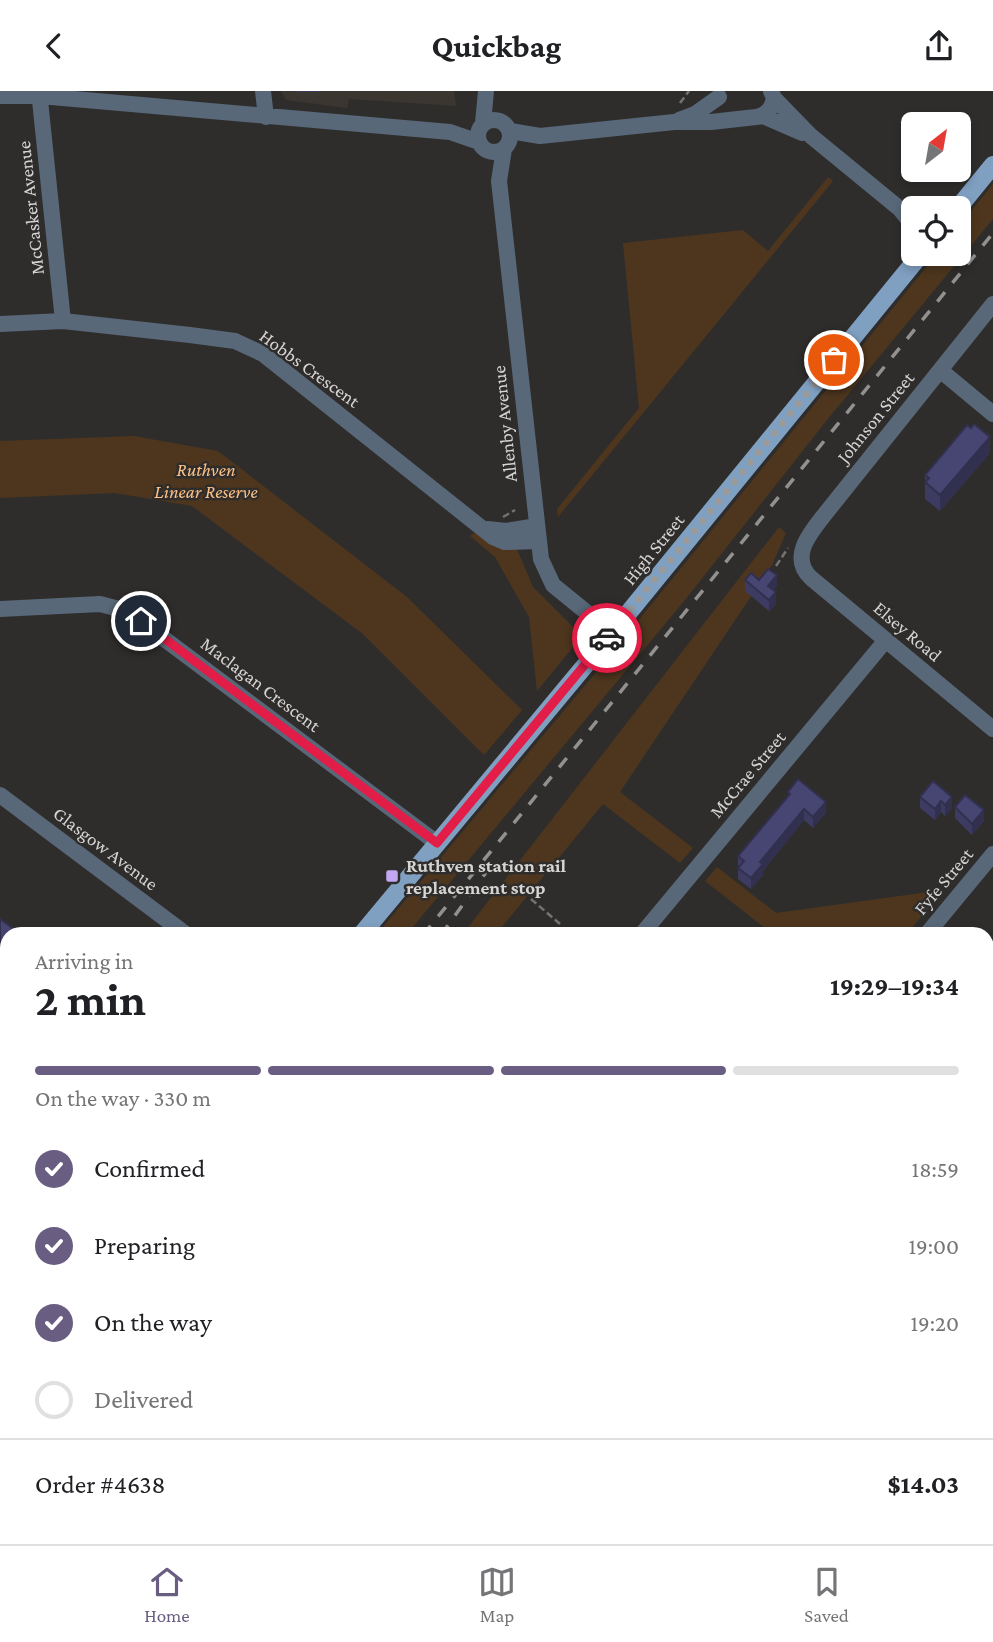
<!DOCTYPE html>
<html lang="en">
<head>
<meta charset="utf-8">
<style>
	body { margin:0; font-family:"Crimson Pro",serif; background:#f2f2f2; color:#202124; height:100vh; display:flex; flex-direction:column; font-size:26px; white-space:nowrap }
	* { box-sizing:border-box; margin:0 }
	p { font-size:23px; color:#757577 }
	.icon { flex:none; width:38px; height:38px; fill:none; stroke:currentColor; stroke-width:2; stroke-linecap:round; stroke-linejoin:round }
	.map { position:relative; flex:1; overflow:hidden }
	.drawer { position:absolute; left:0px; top:836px; width:994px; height:618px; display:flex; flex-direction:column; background:#fff; border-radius:21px 21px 0 0; box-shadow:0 4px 10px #0003 }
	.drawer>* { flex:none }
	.needle { width:46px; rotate:31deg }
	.buttons { position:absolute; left:901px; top:21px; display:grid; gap:14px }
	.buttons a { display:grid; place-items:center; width:70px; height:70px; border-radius:10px; background:#fff; box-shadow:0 4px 10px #0003; font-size:35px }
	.pin { position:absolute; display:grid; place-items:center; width:60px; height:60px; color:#fff; margin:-30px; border:4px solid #fff; border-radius:50%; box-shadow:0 2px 7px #0007 }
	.courier { position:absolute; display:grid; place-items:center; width:70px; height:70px; margin:-35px; border:5px solid #e11d48; border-radius:50%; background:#fff; color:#222; box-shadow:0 2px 9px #0007 }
	.overview em { font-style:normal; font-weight:700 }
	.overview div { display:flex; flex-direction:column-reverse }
	.overview { display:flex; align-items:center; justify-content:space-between; height:119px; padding:0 35px }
	h1 { font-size:46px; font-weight:700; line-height:52px }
	.bar { display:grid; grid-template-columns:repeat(4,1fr); gap:10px 7px; align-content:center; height:84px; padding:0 35px }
	.bar i { height:9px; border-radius:5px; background:#e0e0e0 }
	.bar .on { background:#695d81 }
	.bar p { grid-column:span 4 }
	.line { display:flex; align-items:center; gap:18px; padding:0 35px; border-top:2px solid #e0e0e0 }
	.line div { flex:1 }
	ol { padding:0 35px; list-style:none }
	li { display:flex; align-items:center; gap:21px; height:77px }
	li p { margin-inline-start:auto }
	li .icon { padding:7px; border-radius:50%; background:#695d81; color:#fff; stroke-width:4 }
	li:last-child { color:#757577 }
	li i { width:38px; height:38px; border:4px solid #e0e0e0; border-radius:50% }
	header { display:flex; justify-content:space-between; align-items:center; height:91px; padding:0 35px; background:#fff; font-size:32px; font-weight:700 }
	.tabs { display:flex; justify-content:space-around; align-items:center; height:98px; border-top:2px solid #e0e0e0; background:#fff; font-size:19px; color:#757577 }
	.tabs a { display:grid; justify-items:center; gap:4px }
	.tabs .on { color:#695d81 }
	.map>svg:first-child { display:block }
</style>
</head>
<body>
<header><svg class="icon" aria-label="back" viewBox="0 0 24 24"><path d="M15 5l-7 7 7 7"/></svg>Quickbag<svg class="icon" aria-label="share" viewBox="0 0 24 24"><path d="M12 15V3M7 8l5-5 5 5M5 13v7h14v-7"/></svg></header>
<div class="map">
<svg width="993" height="1453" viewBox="0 0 993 1453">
	<rect width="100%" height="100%" fill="#2f2d2c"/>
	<path fill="#3c3630" d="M281,0h173l2,15 -107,-7 -2,9 -61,-8z"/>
	<path fill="#4e361e" d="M828,86l5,4 -275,336 -1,-8 82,-101 -16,-165 120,-13 25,21z
		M993,93v35l-166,201 -142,180 -278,334h-30l225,-269 335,-411h22v-28z
		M134,345l84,15 189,146 115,113 -38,45 -121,-121 -171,-128 -77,-13 -115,5v-57z
		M779,436l7,6 -14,32 -152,227 73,56 -13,15 -77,-59 -107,130 -34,1z
		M475,441l42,17 16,38 49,49 -45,55 -8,-74 -34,-60 -25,-21z
		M717,776l59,46 167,-23 -36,44h-124l2,-4 -15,2 -65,-51z
		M768,1447h152l-11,6h-152z"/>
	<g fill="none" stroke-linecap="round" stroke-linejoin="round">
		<path stroke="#747372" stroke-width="2.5" stroke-dasharray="7 3.5" stroke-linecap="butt" d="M680,12l9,-12
			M503,426l12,-7
			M776,475l12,-18
			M531,808l29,25
			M987,1390l6,-3
			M867,1453l11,-6"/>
		<path stroke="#586878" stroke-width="16" d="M39,0l24,230
			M263,0l3,26
			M0,5h40l410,36 29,10
			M774,7l37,38 89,73 14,18
			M763,25l39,17
			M478 45a16 16 0 1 1 32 0a16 16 0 1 1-32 0Z
			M679,29l16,-6 24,-17
			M483,32l3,-32
			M510,40l30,5 134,-14h37l45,-5c11,-1 16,-9 18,-19l-3,-7
			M504,58l-5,32 42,378 12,26 59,48
			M993,213l-168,210c-15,19 -36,43 -14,64l182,151
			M0,233l63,-3 127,14 45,6 28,13 230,183 12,5 34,-1
			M940,279l53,44
			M487,438l19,2 31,-5
			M0,518l100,-5 27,7 310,232
			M0,704l187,140
			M530,844h11
			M641,844l245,-295
			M926,844l67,-81
			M987,919l6,5
			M0,984l7,5
			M987,1207l6,5
			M0,1427l7,-8
			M254,1447l7,6
			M584,1447l7,6"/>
		<path stroke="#80a0c2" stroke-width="18" d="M958,117l35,-43
			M361,844l251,-302 309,-379
			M0,1280l7,-8
			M987,1317l6,-3
			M987,1418l6,-3
			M728,1453l11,-6
			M921,1453l11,-6"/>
		<path stroke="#939190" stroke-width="3.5" stroke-dasharray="12 12" stroke-linecap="butt" d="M423,844l570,-702
			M441,844l46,-64
			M0,1365l7,-9
			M0,1378l7,-8"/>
	</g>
	<path fill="#3d3b61" d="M296,0h24v1h-24z
		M990,362l-50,58 -15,-12v-24z
		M745,489h14l18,6 -4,5 3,13 -7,7 -24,-20z
		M933,690l19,27 -7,8 -4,-4 -6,8 -15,-12v-11z
		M788,701l38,21 -13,15 -9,-8 -41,51v4l-12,14 -13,-10v-23l50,-60z
		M955,716l29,14 -12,14 -17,-17z
		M7,1440v7h101v6h-104v-9z"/>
	<path fill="#32304f" d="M990,346v16l-50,58v-16z
		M777,484v11l-9,11v-11z
		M776,501v12l-7,7v-11z
		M952,706v11l-7,8v-11z
		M941,710v11l-6,8v-11z
		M826,711v11l-13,15v-11z
		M804,718v11l-41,51v4l-12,14v-11l9,-16z
		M984,719v11l-12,14v-11z
		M7,848v17l-7,10v-17z
		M104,1447h4v6l-6,-4z"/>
	<path fill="#474571" stroke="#32304f" stroke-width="2" d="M974,333l16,13 -50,58 -15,-13 4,-4 -4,-3 42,-50 4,3z
		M768,478l9,6 -9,11 8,6 -7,8 -24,-20 6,-7 8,7z
		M798,688l28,23 -13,15 -9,-8 -44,53 3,2 -12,14 -13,-10 6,-7 -6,-5 52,-62 -2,-2z
		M933,690l19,16 -7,8 -4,-4 -6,8 -15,-12z
		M965,704l19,15 -12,14 -17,-17z
		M0,828l14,10 -4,6h-3v4l-7,10z
		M8,1447h96l-2,2 5,4h-88l-1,-1 -3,1z"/>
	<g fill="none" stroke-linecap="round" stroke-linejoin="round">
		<path stroke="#9b9a99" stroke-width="7" stroke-dasharray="0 12.6" d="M607,547l227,-278"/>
		<path stroke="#e11d48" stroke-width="9" d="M141,530l296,222 170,-205"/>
	</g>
	<rect fill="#c2a7f2" stroke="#2f2d2c" stroke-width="2.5" x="385" y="778" width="14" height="14" rx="3.5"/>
	<g text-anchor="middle" stroke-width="5" stroke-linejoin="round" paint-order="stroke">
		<g font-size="19" fill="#d5d4d3" stroke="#2f2d2c">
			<text transform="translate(30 117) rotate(-96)" y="7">McCasker Avenue</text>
			<text transform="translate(310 277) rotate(36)" y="7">Hobbs Crescent</text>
			<text transform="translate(875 326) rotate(-51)" y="7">Johnson Street</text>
			<text transform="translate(504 333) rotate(-96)" y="7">Allenby Avenue</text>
			<text transform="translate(653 458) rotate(-51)" y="7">High Street</text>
			<text transform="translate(908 540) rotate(40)" y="7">Elsey Road</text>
			<text transform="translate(261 593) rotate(37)" y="7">Maclagan Crescent</text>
			<text transform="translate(747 683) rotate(-50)" y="7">McCrae Street</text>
			<text transform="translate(106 757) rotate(37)" y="7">Glasgow Avenue</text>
			<text transform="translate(943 790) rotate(-50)" y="7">Fyfe Street</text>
		</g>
		<g font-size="19" font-style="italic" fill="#fdc186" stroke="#2f2d2c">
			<text x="206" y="385">Ruthven<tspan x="206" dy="22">Linear Reserve</tspan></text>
		</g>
		<g font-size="19" font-weight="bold" fill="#d5d4d3" stroke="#2f2d2c" text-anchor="start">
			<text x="406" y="781">Ruthven station rail<tspan x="406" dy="22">replacement stop</tspan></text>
		</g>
	</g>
</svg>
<div class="buttons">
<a><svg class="needle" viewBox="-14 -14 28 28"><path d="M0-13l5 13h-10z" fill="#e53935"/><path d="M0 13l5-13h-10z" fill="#757577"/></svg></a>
<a><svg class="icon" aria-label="locate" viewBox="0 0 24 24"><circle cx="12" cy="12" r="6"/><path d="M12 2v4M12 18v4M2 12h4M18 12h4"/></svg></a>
</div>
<div class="pin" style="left:834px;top:269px;background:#ea580c"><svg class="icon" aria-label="bag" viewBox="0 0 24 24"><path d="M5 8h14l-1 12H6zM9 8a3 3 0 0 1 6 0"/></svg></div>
<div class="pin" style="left:141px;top:530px;background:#1f2937"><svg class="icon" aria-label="home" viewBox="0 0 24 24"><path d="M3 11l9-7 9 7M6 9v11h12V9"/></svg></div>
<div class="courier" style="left:607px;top:547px"><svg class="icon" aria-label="car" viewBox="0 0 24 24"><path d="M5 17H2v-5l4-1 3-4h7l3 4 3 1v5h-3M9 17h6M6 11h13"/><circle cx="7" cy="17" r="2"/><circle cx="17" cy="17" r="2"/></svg></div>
<section class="drawer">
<div class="overview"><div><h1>2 min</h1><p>Arriving in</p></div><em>19:29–19:34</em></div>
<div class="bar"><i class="on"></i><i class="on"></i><i class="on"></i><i></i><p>On the way · 330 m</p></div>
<ol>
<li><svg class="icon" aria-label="check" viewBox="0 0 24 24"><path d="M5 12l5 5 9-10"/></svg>Confirmed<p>18:59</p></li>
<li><svg class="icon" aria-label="check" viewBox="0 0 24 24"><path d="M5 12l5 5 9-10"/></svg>Preparing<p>19:00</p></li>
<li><svg class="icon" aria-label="check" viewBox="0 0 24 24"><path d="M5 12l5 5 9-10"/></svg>On the way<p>19:20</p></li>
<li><i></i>Delivered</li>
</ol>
<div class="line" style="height:91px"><div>Order #4638</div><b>$14.03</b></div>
</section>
</div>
<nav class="tabs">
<a class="on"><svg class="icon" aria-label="home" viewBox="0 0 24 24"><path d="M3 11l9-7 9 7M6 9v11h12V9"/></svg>Home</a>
<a><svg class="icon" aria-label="map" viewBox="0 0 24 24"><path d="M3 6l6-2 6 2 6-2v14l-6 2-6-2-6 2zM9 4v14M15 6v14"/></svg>Map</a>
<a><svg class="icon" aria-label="saved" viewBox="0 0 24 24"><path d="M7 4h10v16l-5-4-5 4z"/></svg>Saved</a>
</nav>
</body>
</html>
